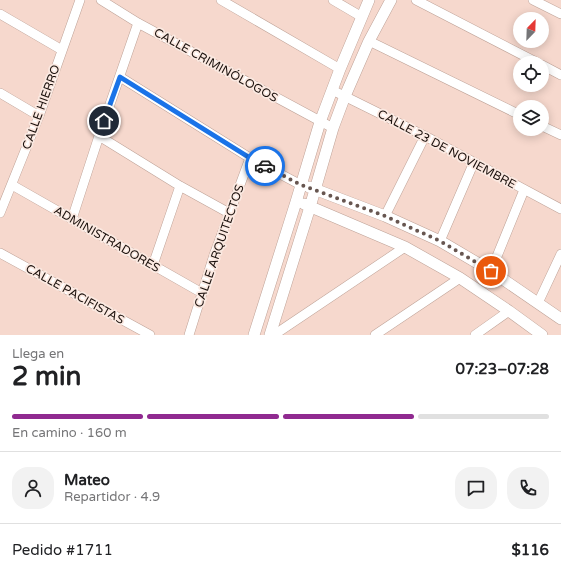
<!DOCTYPE html>
<html lang="es">
<head>
<meta charset="utf-8">
<style>
	body { margin:0; font-family:"Varela Round",sans-serif; background:#f2f2f2; color:#202124; height:100vh; display:flex; flex-direction:column; font-size:15px; white-space:nowrap }
	* { box-sizing:border-box; margin:0 }
	p { font-size:13px; color:#757577 }
	.icon { flex:none; width:22px; height:22px; fill:none; stroke:currentColor; stroke-width:2; stroke-linecap:round; stroke-linejoin:round }
	.map { position:relative; height:335px; overflow:hidden }
	.drawer { display:flex; flex-direction:column; background:#fff; flex:1 }
	.drawer>* { flex:none }
	.needle { width:26px; rotate:23deg }
	.controls { position:absolute; left:513px; top:12px; display:grid; gap:8px }
	.controls a { display:grid; place-items:center; width:36px; height:36px; border-radius:50%; background:#fff; box-shadow:0 2px 10px #0003; font-size:20px }
	.pin { position:absolute; display:grid; place-items:center; width:34px; height:34px; color:#fff; margin:-17px; border:2px solid #fff; border-radius:50%; box-shadow:0 1px 4px #0007 }
	.courier { position:absolute; display:grid; place-items:center; width:40px; height:40px; margin:-20px; border:3px solid #1a73e8; border-radius:50%; background:#fff; color:#222; box-shadow:0 1px 5px #0007 }
	.overview em { font-style:normal; font-weight:700 }
	.overview div { display:flex; flex-direction:column-reverse }
	.overview { display:flex; align-items:center; justify-content:space-between; height:68px; padding:0 12px }
	h1 { font-size:26px; font-weight:700; line-height:30px }
	.bar { display:grid; grid-template-columns:repeat(4,1fr); gap:6px 4px; align-content:center; height:48px; padding:0 12px }
	.bar i { height:5px; border-radius:3px; background:#e0e0e0 }
	.bar .on { background:#902a90 }
	.bar p { grid-column:span 4 }
	.line { display:flex; align-items:center; gap:10px; padding:0 12px; border-top:1px solid #e0e0e0 }
	.line div { flex:1 }
	.round { display:grid; place-items:center; flex:none; width:42px; height:42px; border-radius:16px; background:#f2f2f2 }
	.map>svg:first-child { display:block }
</style>
</head>
<body>
<div class="map">
<svg width="561" height="335" viewBox="0 0 561 335">
	<rect width="100%" height="100%" fill="#f6d8cd"/>
	<g fill="none" stroke-linecap="round" stroke-linejoin="round">
		<defs>
			<path id="minor" d="M101,0l37,23 195,105
				M221,0l119,69
				M333,0l29,17
				M416,0l122,63
				M533,0l28,14
				M0,14l62,36
				M369,41l151,74
				M542,65l19,10
				M120,77l130,81 51,27
				M332,90l93,46 136,73
				M0,93l39,23
				M542,126l19,9
				M99,136l81,50 49,27
				M12,185l190,108
				M0,213l39,-97 41,-116
				M385,216l40,-80
				M72,219l27,-83 39,-113
				M440,241l34,-79
				M0,253l150,82
				M153,265l27,-79
				M491,271l33,-81
				M538,303l23,-49
				M189,335l25,-80 36,-97
				M274,335l131,-88
				M375,335l85,-57
				M475,335l34,-24"/>
			<path id="tertiary" d="M309,187l76,29 55,25 51,30 70,48
				M304,204l101,43 55,31 49,33 33,24
				M254,335l42,-133 24,-80 20,-53 29,-69
				M270,335l40,-128 23,-79 12,-32 24,-55 22,-41"/>
		</defs>
		<use href="#minor" stroke="#bea297" stroke-width="10"/>
		<use href="#tertiary" stroke="#bea297" stroke-width="12"/>
		<use href="#minor" stroke="#fff" stroke-width="9"/>
		<use href="#tertiary" stroke="#fff" stroke-width="11"/>
	</g>
	<g fill="none" stroke-linecap="round" stroke-linejoin="round">
		<path stroke="#675650" stroke-width="4" stroke-dasharray="0 7.2" d="M265,166l36,19 84,31 55,25 51,30"/>
		<path stroke="#1a73e8" stroke-width="5" d="M104,121l16,-44 130,81 15,8"/>
	</g>
	<g text-anchor="middle" stroke-width="3.5" stroke-linejoin="round" paint-order="stroke">
		<g font-size="12" fill="#1a100c" stroke="#fbe9e1">
			<text transform="translate(216 65) rotate(29)" y="4">CALLE CRIMINÓLOGOS</text>
			<text transform="translate(41 107) rotate(-70)" y="4">CALLE HIERRO</text>
			<text transform="translate(447 149) rotate(28)" y="4">CALLE 23 DE NOVIEMBRE</text>
			<text transform="translate(107 239) rotate(30)" y="4">ADMINISTRADORES</text>
			<text transform="translate(219 246) rotate(-71)" y="4">CALLE ARQUITECTOS</text>
			<text transform="translate(75 294) rotate(29)" y="4">CALLE PACIFISTAS</text>
		</g>
	</g>
</svg>
<div class="controls">
<a><svg class="needle" viewBox="-14 -14 28 28"><path d="M0-13l5 13h-10z" fill="#e53935"/><path d="M0 13l5-13h-10z" fill="#757577"/></svg></a>
<a><svg class="icon" aria-label="locate" viewBox="0 0 24 24"><circle cx="12" cy="12" r="6"/><path d="M12 2v4M12 18v4M2 12h4M18 12h4"/></svg></a>
<a><svg class="icon" aria-label="layers" viewBox="0 0 24 24"><path d="M12 4l9 5-9 5-9-5zM3 14l9 5 9-5"/></svg></a>
</div>
<div class="pin" style="left:491px;top:271px;background:#ea580c"><svg class="icon" aria-label="bag" viewBox="0 0 24 24"><path d="M5 8h14l-1 12H6zM9 8a3 3 0 0 1 6 0"/></svg></div>
<div class="pin" style="left:104px;top:121px;background:#1f2937"><svg class="icon" aria-label="home" viewBox="0 0 24 24"><path d="M3 11l9-7 9 7M6 9v11h12V9"/></svg></div>
<div class="courier" style="left:265px;top:166px"><svg class="icon" aria-label="car" viewBox="0 0 24 24"><path d="M5 17H2v-5l4-1 3-4h7l3 4 3 1v5h-3M9 17h6M6 11h13"/><circle cx="7" cy="17" r="2"/><circle cx="17" cy="17" r="2"/></svg></div>
</div>
<section class="drawer">
<div class="overview"><div><h1>2 min</h1><p>Llega en</p></div><em>07:23–07:28</em></div>
<div class="bar"><i class="on"></i><i class="on"></i><i class="on"></i><i></i><p>En camino · 160 m</p></div>
<div class="line" style="height:72px"><a class="round"><svg class="icon" aria-label="person" viewBox="0 0 24 24"><circle cx="12" cy="8" r="4"/><path d="M4 21q1-7 8-7t8 7"/></svg></a><div><b>Mateo</b><p>Repartidor · 4.9</p></div><a class="round"><svg class="icon" aria-label="chat" viewBox="0 0 24 24"><path d="M4 5h16v11H9l-5 4z"/></svg></a><a class="round"><svg class="icon" aria-label="phone" viewBox="0 0 24 24"><path d="M5 4h4l2 5-3 2q2 4 5 5l2-3 5 2v4C11 20 4 13 5 4z"/></svg></a></div>
<div class="line" style="height:52px"><div>Pedido #1711</div><b>$116</b></div>
</section>
</body>
</html>
